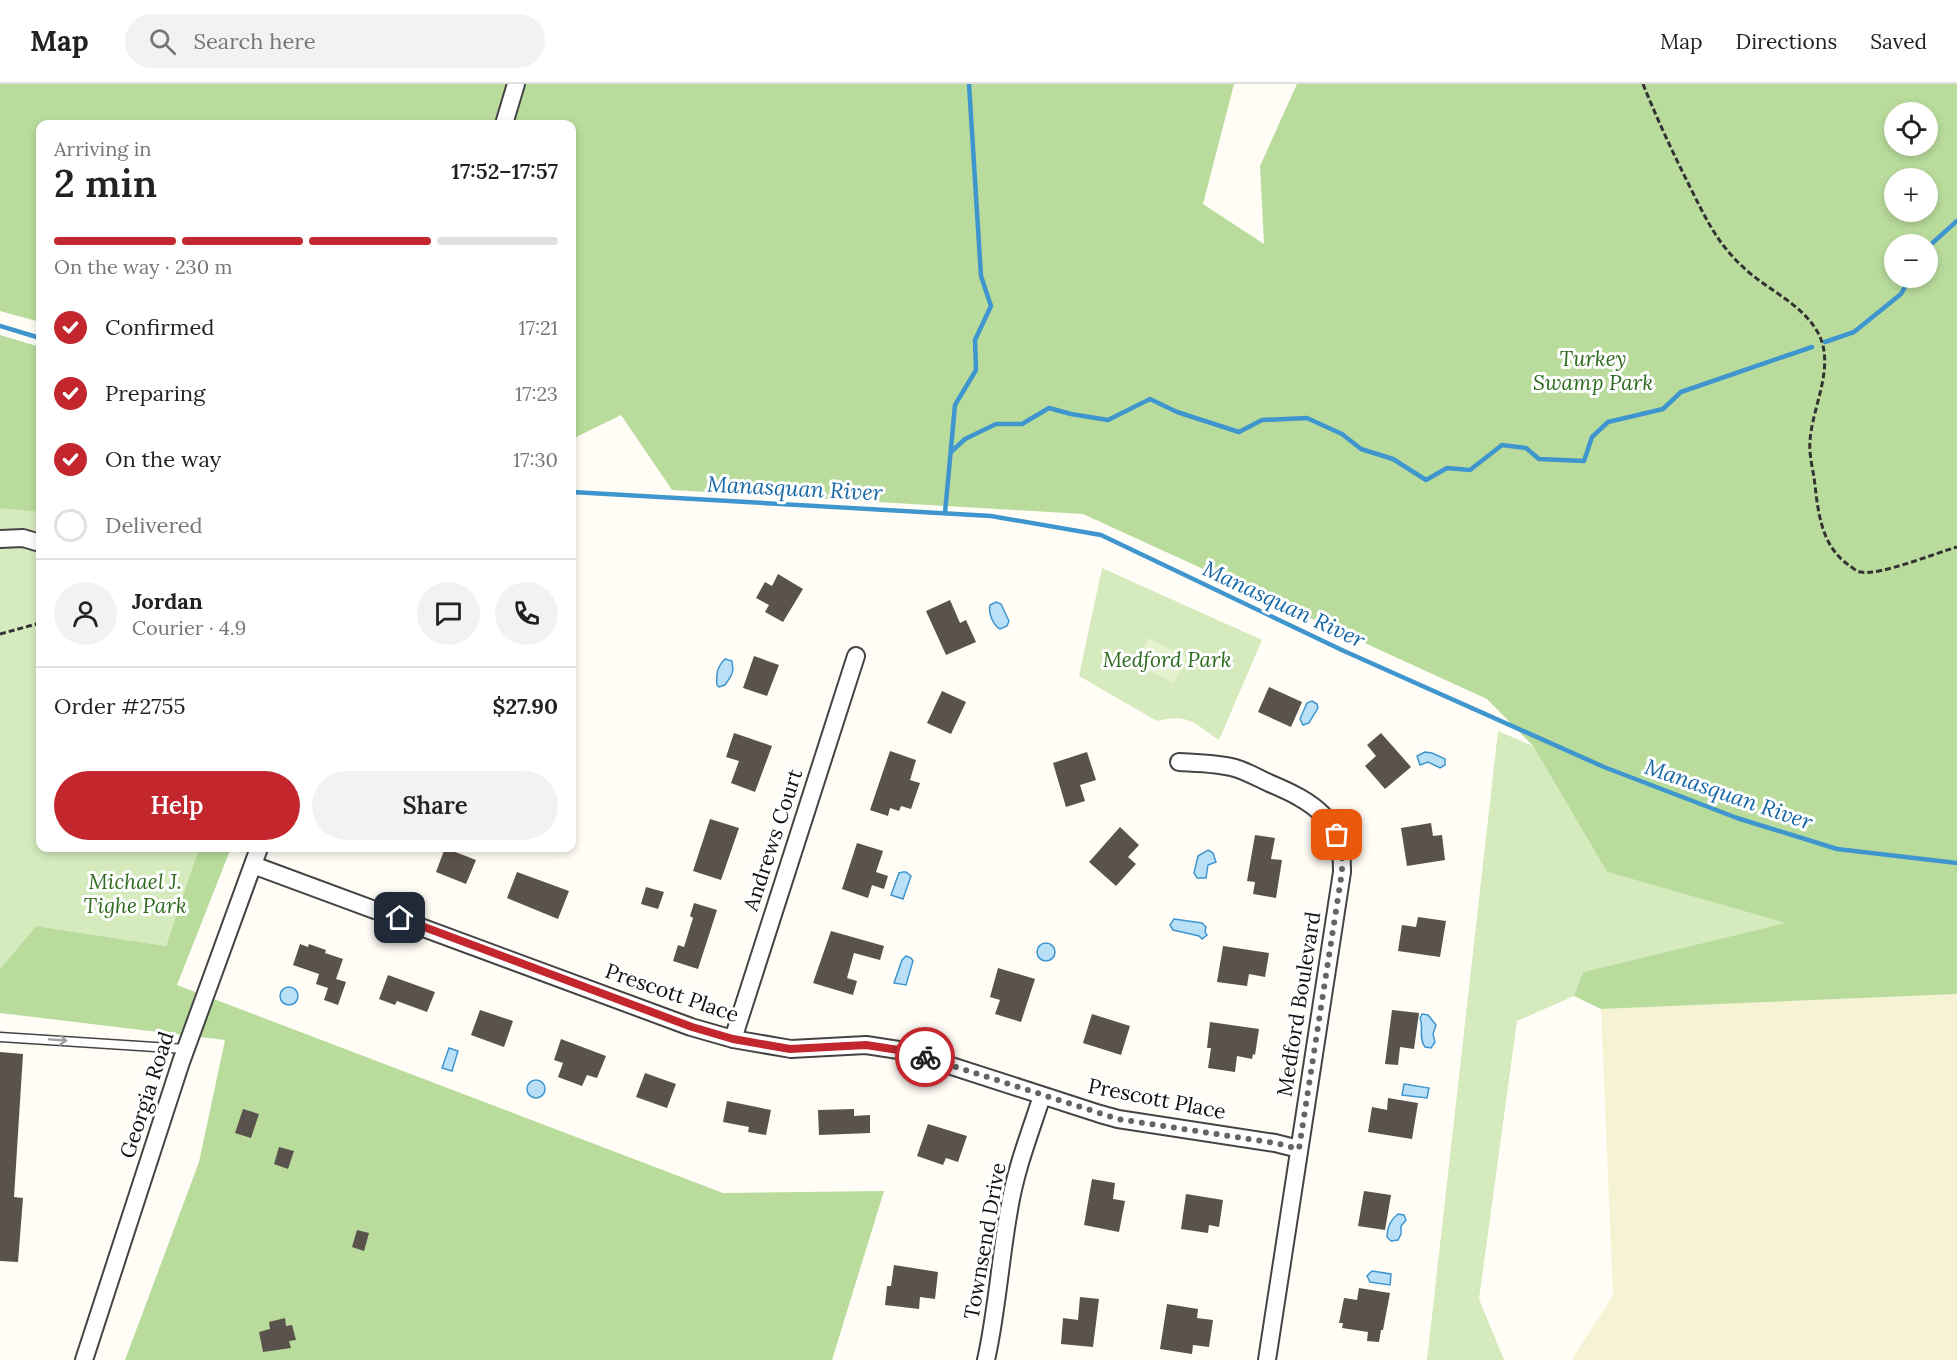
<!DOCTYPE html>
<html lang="en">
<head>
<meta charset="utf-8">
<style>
	body { margin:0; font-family:Lora,serif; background:#f2f2f2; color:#222; height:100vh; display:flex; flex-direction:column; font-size:22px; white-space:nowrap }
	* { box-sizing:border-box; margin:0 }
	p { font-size:20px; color:#767676 }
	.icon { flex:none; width:33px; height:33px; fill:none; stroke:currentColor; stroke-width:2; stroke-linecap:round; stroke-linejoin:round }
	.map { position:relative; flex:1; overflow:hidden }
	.sheet { position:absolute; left:36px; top:36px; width:540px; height:732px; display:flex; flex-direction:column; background:#fff; border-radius:12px; box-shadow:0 3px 9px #0003 }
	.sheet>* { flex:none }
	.tools { position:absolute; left:1884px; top:18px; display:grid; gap:12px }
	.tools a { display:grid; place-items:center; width:54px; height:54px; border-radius:50%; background:#fff; box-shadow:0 3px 9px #0003; font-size:30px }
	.pin { position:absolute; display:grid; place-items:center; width:51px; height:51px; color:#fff; margin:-26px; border-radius:12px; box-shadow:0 3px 9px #0006 }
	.courier { position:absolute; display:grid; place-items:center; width:60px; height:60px; margin:-30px; border:4px solid #c4262e; border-radius:50%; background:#fff; color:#222; box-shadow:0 2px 8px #0007 }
	.head em { font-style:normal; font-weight:600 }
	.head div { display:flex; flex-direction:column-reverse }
	.head { display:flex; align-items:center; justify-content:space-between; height:102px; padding:0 18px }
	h1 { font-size:39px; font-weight:600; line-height:45px }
	.bar { display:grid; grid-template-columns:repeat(4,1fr); gap:9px 6px; align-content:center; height:72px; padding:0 18px }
	.bar i { height:8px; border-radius:4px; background:#e0e0e0 }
	.bar .on { background:#c4262e }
	.bar p { grid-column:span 4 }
	.line { display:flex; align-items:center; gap:15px; padding:0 18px; border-top:2px solid #e0e0e0 }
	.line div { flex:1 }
	.round { display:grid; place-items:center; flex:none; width:63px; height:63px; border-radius:32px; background:#f2f2f2 }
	ol { padding:0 18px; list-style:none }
	li { display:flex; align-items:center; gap:18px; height:66px }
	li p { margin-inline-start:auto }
	li .icon { padding:6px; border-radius:50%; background:#c4262e; color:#fff; stroke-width:4 }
	li:last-child { color:#767676 }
	li i { width:33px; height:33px; border:3px solid #e0e0e0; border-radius:50% }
	.cta { display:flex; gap:12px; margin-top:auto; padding:12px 18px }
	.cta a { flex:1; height:69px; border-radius:36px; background:#c4262e; color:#fff; font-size:24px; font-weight:600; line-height:69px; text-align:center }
	.cta a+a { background:#f2f2f2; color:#222 }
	header { display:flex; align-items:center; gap:36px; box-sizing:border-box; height:84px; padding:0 30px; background:#fff; border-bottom:2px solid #e0e0e0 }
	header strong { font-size:28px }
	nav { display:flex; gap:33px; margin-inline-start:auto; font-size:21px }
	.search { width:420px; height:54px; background:#f2f2f2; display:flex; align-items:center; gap:15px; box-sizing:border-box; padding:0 21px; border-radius:33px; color:#767676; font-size:22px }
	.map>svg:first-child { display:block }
</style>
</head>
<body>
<header>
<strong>Map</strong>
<div class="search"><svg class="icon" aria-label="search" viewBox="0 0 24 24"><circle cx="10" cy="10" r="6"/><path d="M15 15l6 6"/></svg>Search here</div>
<nav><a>Map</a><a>Directions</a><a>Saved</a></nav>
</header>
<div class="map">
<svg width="1957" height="1276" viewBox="0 0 1957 1276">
	<rect width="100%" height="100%" fill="#fffdf5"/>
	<path fill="#f6f3d4" d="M1957,910v366h-383l-1,-3 40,-61 -12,-287z"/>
	<path fill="#d5ebbd" d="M3,423l37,5v336h159l-33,98 -130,-20 -36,43v-461z
		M1102,484l160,72 -43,100c-25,-17 -31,-27 -62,-19l-78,-45z
		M1498,647l35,15 74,126 181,51 -205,49 -9,24 -57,25 -38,278 25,61h-77z"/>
	<path fill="#b9dc9c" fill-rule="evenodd" d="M0,0h1234l-31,120 61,40 -4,-78 37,-82h660v910l-356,15 -27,-13 9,-24 203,-49 -179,-51 -74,-126 -46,-47 -404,-185 -411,-24 -51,-75 -49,24v-315h-532v198l-40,-11zM1894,28h34v34h-34zM1894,94h34v34h-34zM1894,160h34v34h-34z
		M0,251l40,12v165l-40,-4z
		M199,764h32l-54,137 546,208 161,-2 -52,169h-707l74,-198 26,-122 -225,-27v-44l36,-43 130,20z"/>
	<path fill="#e6f2cf" d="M1148,554l39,19 -13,26 -37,-18z"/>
	<path fill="#b9e0f7" stroke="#3f96cf" stroke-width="1.5" d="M996,518l5,2 8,17 -2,5 -7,3c-7,-4 -12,-16 -10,-24z
		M725,575l7,2 1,9 -2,6 -6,9 -6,2 -2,-2c-1,-11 0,-18 8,-26z
		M1312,617l5,3 1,4 -9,15 -6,2 -3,-6 7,-16z
		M1425,668l7,1 13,6v6l-5,3 -12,-6 -8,3 -3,-9z
		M1208,766l5,3 3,9 -8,3 -2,13h-9l-3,-5 4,-17z
		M903,788h3l5,4 -8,23 -12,-4 8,-22z
		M1174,835l28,4 4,4 -1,5 2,3 -5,4 -3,-3 -26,-6 -3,-5z
		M1037 868a9 9 0 1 1 18 0a9 9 0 1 1-18 0Z
		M906,872l5,2 2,3 -7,24 -12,-2 8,-23z
		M280 912a9 9 0 1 1 18 0a9 9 0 1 1-18 0Z
		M1422,930l6,1 8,10 -3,9 2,8 -4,6 -6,-1c-7,-9 -1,-20 -5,-29z
		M449,964l9,3 -6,20 -10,-3z
		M527 1005a9 9 0 1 1 18 0a9 9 0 1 1-18 0Z
		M1404,1000l25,4 -2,10 -25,-3z
		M1398,1130l6,1 2,5 -5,6v8l-3,6 -7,1 -4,-4c0,-10 3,-17 11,-23z
		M1372,1187l19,3 -1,11 -20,-3 -3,-6z"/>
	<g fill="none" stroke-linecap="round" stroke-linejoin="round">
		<path stroke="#3f96cf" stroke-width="4.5" d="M1928,163l29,-26
			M0,242l40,12
			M1825,258l29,-10 47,-38 9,-16
			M951,368l14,-13 31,-15h26l27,-16 22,6 37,6 42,-21 27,13 62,20 23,-12 45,-2 35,16 19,15 32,10 33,21 21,-12 23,2 32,-25 24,3 13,11 45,2 8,-24 16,-15 55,-13 18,-17 131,-45
			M572,408l419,24 110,19 243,116 260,116 133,51 100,31 120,14
			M945,429l10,-108 21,-35 -1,-30 16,-34 -10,-30 -12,-192"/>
	</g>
	<path fill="#5a524d" d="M778,490l25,15 -20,33 -18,-10 4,-7 -13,-7 9,-16 7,4z
		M950,516l10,23 6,-3 10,22 -30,13 -20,-44z
		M754,572l25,9 -12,31 -24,-8z
		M1269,603l33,15 -11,25 -33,-15z
		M942,607l24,11 -15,32 -24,-11z
		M734,649l38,13 -17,46 -24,-9 8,-22 -13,-4z
		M1381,649l30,34 -26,22 -20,-23 11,-10 -9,-11z
		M890,667l26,9 -6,20 10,3 -9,26 -10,-3 -2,5 -9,-3 -2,8 -18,-6z
		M1087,668l9,28 -16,5 5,16 -19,6 -13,-44z
		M710,735l29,9 -18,52 -28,-9z
		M1431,739l2,13 9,-1 3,25 -38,6 -6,-38z
		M1120,743l19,18 -11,12 8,7 -20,22 -27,-24z
		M1255,751l20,3 -4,21 11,1 -6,38 -23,-4 2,-12 -8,-1z
		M857,759l26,8 -7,21 12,4 -4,13 -12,-4 -4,13 -26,-9z
		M445,764l31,12 -10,24 -30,-12z
		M517,788l52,19 -11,28 -51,-21z
		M646,803l18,5 -6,17 -17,-5z
		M694,819l23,7 -19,59 -25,-8 5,-16 6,2 9,-29 -3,-2z
		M1418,833l28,4 -6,36 -42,-6 4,-26 14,2z
		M831,847l53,15 -4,14 -26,-7 -7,25 10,3 -4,14 -40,-12z
		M300,860l8,3 1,-3 17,6 -1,3 18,6 -7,20 10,3 -8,23 -14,-5 4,-12 -12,-4 3,-10 -26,-9z
		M1223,862l46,7 -4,24 -16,-3 -2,12 -30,-4z
		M998,884l37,11 -14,43 -26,-8 5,-14 -10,-3z
		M388,891l47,17 -8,20 -30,-11 -2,4 -16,-6z
		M480,926l33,11 -9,26 -33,-12z
		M1392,926l27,3 -5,36 -14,-2 -2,18 -13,-1z
		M1092,930l38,12 -9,29 -38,-12z
		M1210,938l49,7 -4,26 -2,-1 -1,5 -15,-3 -2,16 -27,-4 3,-20h-4z
		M561,955l45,17 -9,22 -10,-3 -5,11 -24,-9 5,-14 -9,-3z
		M0,968l23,2 -9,143 9,1 -5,64 -18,-1z
		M645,989l31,11 -9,24 -31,-11z
		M1388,1014l30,5 -6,36 -44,-7 4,-25 15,3z
		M727,1017l44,9 -5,25 -18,-3 1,-5 -26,-5z
		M243,1025l16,5 -8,24 -16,-5z
		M854,1025v7l16,-1v18l-51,2 -1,-25z
		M928,1040l39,12 -9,26 -12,-4 -3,7 -26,-9z
		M279,1063l15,4 -6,18 -14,-5z
		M1092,1095l23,4 -2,16 12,2 -6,31 -35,-7z
		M1364,1107l27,4 -6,35 -27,-4z
		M1186,1110l37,6 -4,27 -10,-2 -1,8 -27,-4z
		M357,1146l12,3 -5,18 -12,-4z
		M894,1181l44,7 -3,27 -15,-2 -1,12 -34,-4 2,-19h4z
		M1359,1204l31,5 -7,37h-2l-2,12 -12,-1 1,-9 -26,-4 1,-5h-4l5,-25 13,2z
		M1080,1213l19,2 -6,48 -32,-3 2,-26 15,2z
		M1167,1220l31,5 -1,9 16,2 -4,27 -16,-2 -1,9 -32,-5z
		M285,1234l1,8 6,-1 4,15 -7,1 2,7 -28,4 -4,-20 11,-3 -1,-7z"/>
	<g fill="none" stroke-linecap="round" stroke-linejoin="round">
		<defs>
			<path id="service" d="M0,953l186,12"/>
			<path id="minor" d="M504,40l12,-40
				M0,455l23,-1 17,5
				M1179,678c18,1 38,1 56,6 11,3 23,10 34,15 45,19 74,36 73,89l-75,488
				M253,781l438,162 42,12 58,10 75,-4 39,6 195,63 18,5 157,24 24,6
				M733,955l123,-383
				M84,1276l97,-298 78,-214
				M986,1276c11,-49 14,-100 23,-150 6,-39 21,-77 33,-114"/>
		</defs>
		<use href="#service" stroke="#444" stroke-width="11"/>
		<use href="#minor" stroke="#444" stroke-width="20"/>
		<path stroke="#333" stroke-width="3" stroke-dasharray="6 3" stroke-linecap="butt" d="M1643,0c14,35 30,69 47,103 15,30 27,56 52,79 23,23 58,36 75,65 20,34 -5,75 -7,110 -1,12 2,25 4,36 4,33 6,69 36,89 3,2 7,6 11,6 18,4 75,-19 96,-25
			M0,550l40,-11"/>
		<use href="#service" stroke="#fff" stroke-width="8"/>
		<use href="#minor" stroke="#fff" stroke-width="16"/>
	</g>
	<defs><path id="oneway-shaft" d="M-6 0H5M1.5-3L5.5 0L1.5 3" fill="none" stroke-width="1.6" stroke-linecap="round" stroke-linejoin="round" transform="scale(1.5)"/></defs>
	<use stroke="#a0a0a0" href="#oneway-shaft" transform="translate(58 956) rotate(4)"/>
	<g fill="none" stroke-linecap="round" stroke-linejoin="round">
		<path stroke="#646461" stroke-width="6" stroke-dasharray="0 10.8" d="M925,973l193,62 157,24 24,6 43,-277v-16l-5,-21"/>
		<path stroke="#c4262e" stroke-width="8" d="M400,834l292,109 41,12 57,10 76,-4 39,6 20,6"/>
	</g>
	<g text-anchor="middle" stroke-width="6" stroke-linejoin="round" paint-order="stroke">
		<g font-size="21" font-style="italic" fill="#2f6b1f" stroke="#fff">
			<text x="1593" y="282">Turkey<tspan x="1593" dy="24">Swamp Park</tspan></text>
			<text x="1167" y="583">Medford Park</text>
			<text x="135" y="805">Michael J.<tspan x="135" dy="24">Tighe Park</tspan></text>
		</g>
		<g font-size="21" fill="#111" stroke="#fff">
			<text transform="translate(773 756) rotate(-72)" y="7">Andrews Court</text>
			<text transform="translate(672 909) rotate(19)" y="7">Prescott Place</text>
			<text transform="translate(1299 920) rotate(-81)" y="7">Medford Boulevard</text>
			<text transform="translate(147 1011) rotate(-72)" y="7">Georgia Road</text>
			<text transform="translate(1157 1015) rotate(11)" y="7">Prescott Place</text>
			<text transform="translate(985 1157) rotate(-80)" y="7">Townsend Drive</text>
		</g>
		<g font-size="22" font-style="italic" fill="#1768a6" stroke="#fff">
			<text transform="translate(795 404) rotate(3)" y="8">Manasquan River</text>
			<text transform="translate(1284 520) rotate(25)" y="8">Manasquan River</text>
			<text transform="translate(1729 710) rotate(19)" y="8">Manasquan River</text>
		</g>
	</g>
</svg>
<div class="tools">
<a><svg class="icon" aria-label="locate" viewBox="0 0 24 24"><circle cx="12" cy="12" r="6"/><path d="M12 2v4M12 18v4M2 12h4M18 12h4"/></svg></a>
<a>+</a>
<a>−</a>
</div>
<div class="pin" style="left:1337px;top:751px;background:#ea580c"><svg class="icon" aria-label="bag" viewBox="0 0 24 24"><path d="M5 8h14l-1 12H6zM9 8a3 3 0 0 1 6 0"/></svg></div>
<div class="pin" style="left:400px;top:834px;background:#1f2937"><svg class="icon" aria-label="home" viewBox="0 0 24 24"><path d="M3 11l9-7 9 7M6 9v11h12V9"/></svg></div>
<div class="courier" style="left:925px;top:973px"><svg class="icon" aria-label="bike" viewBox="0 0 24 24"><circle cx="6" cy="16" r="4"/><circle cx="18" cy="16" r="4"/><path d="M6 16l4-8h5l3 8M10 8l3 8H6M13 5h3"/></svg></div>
<section class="sheet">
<div class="head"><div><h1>2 min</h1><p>Arriving in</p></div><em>17:52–17:57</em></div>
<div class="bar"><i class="on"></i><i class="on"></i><i class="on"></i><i></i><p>On the way · 230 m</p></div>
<ol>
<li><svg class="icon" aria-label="check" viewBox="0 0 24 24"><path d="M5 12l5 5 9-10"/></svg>Confirmed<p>17:21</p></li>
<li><svg class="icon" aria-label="check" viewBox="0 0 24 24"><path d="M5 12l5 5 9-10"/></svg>Preparing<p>17:23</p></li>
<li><svg class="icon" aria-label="check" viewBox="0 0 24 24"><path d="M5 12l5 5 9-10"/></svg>On the way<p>17:30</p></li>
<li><i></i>Delivered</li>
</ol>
<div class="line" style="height:108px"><a class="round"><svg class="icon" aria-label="person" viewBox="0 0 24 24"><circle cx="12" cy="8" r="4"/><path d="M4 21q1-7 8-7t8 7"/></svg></a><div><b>Jordan</b><p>Courier · 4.9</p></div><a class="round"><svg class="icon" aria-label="chat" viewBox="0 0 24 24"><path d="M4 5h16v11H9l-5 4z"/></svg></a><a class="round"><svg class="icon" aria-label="phone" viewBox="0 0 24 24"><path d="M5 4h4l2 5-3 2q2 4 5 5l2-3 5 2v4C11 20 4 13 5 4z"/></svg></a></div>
<div class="line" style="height:78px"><div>Order #2755</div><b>$27.90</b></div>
<div class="cta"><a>Help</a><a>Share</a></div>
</section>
</div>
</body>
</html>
